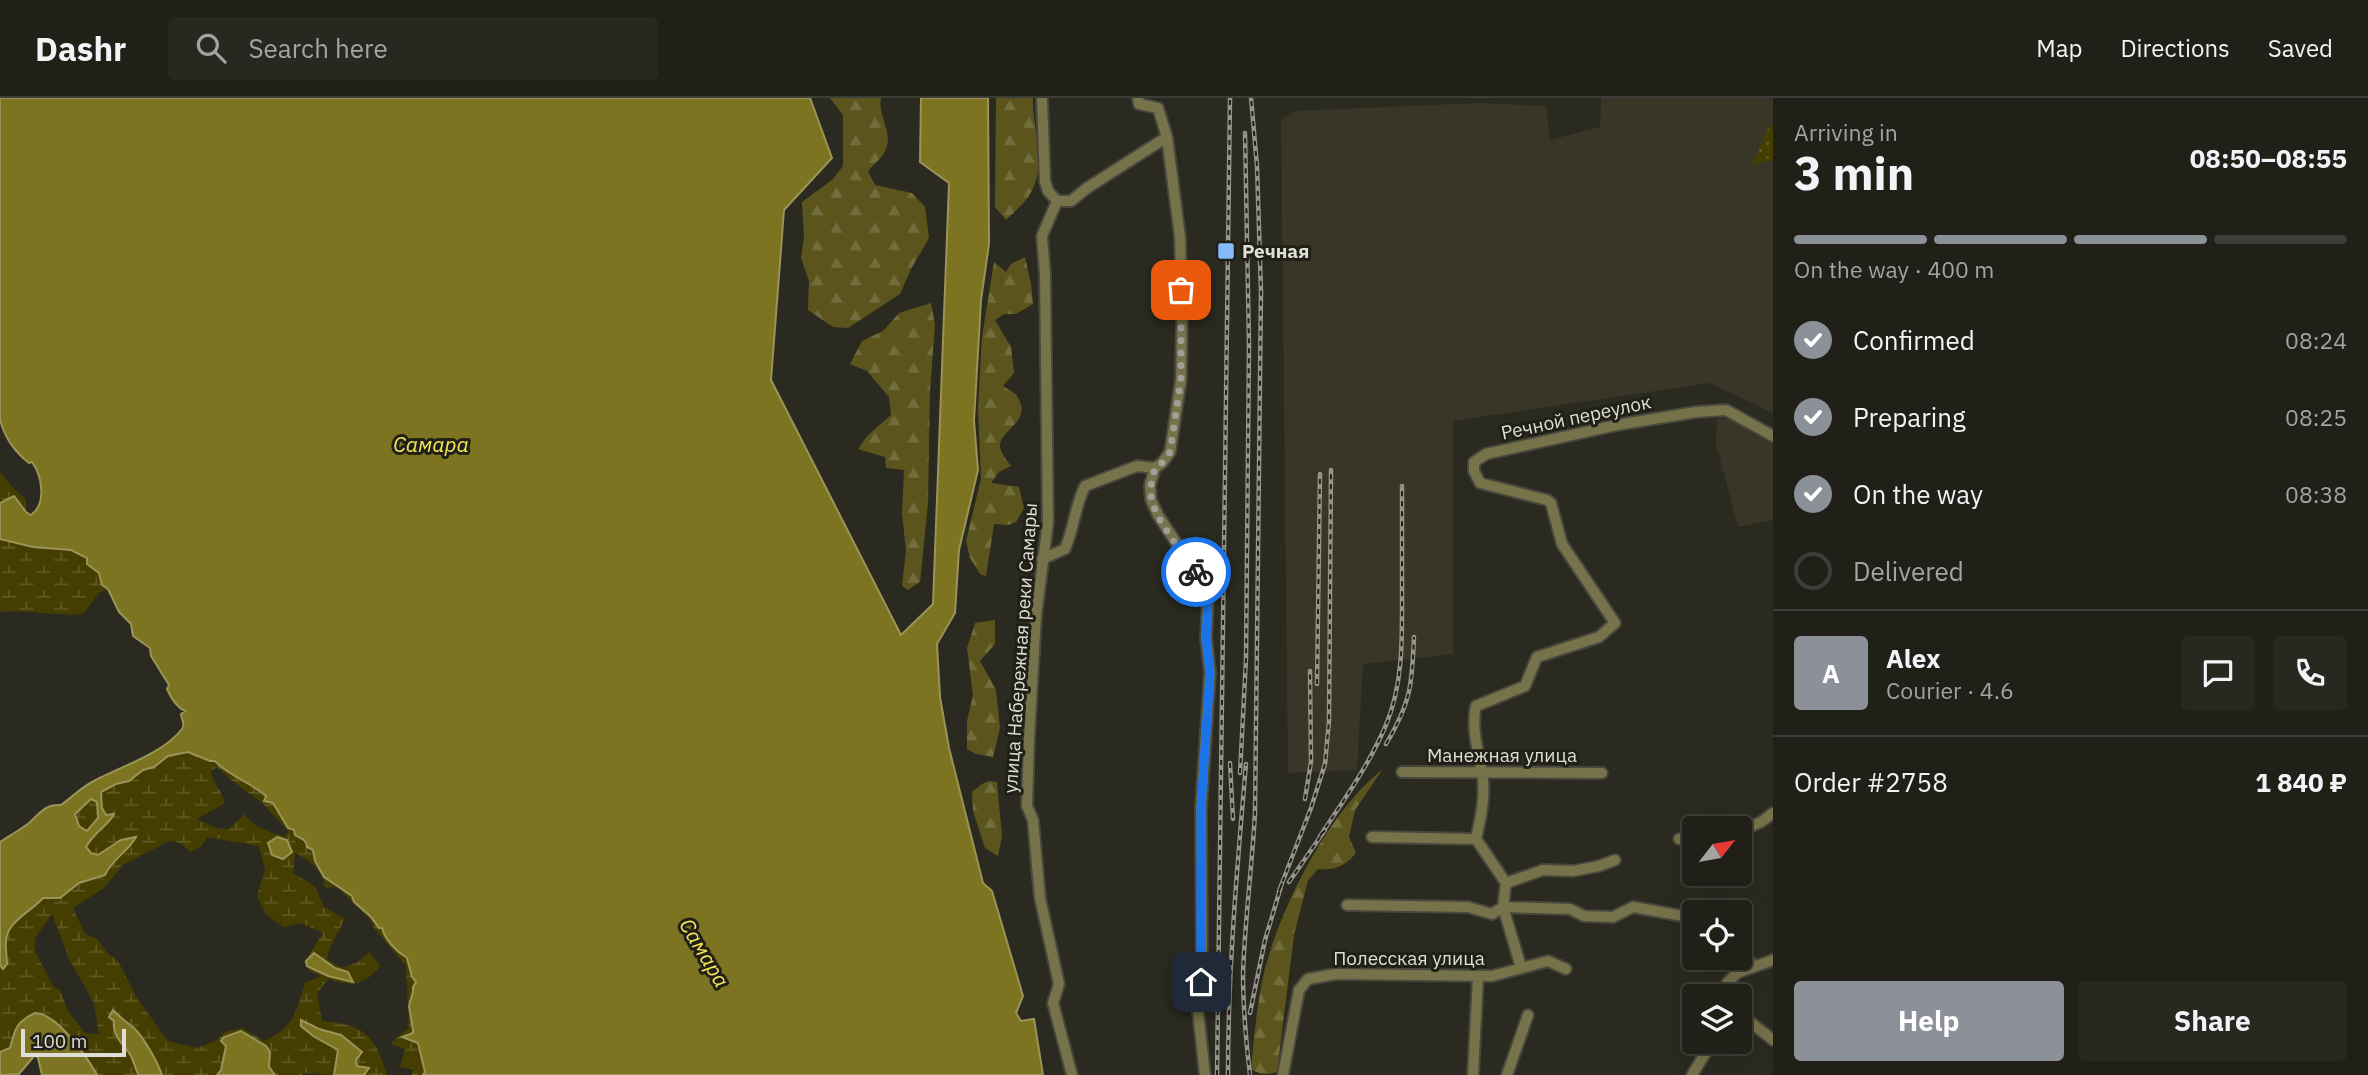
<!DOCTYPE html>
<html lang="en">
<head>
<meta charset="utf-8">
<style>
	body { margin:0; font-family:"IBM Plex Sans",sans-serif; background:#282821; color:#f1f3f6; height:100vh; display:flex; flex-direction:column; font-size:26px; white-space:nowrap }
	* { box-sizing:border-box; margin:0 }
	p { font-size:23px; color:#a2a3a2 }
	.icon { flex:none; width:38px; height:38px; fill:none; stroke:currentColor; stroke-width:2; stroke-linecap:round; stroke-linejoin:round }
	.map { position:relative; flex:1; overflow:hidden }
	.panel { display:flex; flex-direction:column; background:#202018; width:595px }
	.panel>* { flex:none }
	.needle { width:46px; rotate:59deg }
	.fabs { position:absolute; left:1682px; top:718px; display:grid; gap:14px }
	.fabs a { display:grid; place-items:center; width:70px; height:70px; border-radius:7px; background:#202018; box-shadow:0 7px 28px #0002,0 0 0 2px #3d3e37; font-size:35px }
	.scale { position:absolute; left:21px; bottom:18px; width:105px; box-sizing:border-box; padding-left:7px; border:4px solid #dfded8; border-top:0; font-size:19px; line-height:24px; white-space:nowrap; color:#dfded8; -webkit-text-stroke:5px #212016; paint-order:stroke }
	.pin { position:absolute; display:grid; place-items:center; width:60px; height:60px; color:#fff; margin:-30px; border-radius:14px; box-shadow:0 4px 10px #0006 }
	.courier { position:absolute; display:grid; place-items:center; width:70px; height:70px; margin:-35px; border:5px solid #1a73e8; border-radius:50%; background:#fff; color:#222; box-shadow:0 2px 9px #0007 }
	.head em { font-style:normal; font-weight:800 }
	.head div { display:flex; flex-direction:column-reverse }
	.head { display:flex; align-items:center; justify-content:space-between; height:119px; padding:0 21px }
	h1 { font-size:46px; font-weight:800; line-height:52px }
	.bar { display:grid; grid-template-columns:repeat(4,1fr); gap:10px 7px; align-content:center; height:84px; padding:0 21px }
	.bar i { height:9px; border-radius:5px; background:#3d3e37 }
	.bar .on { background:#8c9099 }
	.bar p { grid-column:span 4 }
	.line { display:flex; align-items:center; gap:18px; padding:0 21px; border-top:2px solid #3d3e37 }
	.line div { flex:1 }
	.round { display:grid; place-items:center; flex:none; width:74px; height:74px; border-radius:7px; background:#282821 }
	ol { padding:0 21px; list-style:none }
	li { display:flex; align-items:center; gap:21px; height:77px }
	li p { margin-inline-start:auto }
	li .icon { padding:7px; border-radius:50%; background:#8c9099; color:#fff; stroke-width:4 }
	li:last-child { color:#a2a3a2 }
	li i { width:38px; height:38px; border:4px solid #3d3e37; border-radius:50% }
	.cta { display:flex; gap:14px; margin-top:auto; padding:14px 21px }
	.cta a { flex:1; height:80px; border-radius:7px; background:#8c9099; color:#fff; font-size:28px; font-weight:800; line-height:80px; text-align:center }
	.cta a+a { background:#282821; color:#f1f3f6 }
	header { display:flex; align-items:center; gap:42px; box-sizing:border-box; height:98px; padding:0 35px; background:#202018; border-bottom:2px solid #3d3e37 }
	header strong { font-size:33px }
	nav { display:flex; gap:38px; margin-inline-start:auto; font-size:24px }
	.search { width:490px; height:63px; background:#282821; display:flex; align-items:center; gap:18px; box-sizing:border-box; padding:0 24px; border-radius:7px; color:#a2a3a2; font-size:26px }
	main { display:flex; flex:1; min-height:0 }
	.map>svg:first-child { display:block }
</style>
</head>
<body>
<header>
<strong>Dashr</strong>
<div class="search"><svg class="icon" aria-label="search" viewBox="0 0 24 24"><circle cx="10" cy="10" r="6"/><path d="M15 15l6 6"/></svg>Search here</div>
<nav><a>Map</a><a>Directions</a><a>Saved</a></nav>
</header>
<main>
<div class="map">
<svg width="1773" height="977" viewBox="0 0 1773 977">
	<defs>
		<pattern id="grass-dots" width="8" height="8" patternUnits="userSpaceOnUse" patternTransform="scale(1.75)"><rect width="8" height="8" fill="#443e00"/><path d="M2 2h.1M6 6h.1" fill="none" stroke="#5f5924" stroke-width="1.8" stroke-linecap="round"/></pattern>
		<pattern id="forest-firs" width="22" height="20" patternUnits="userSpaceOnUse" patternTransform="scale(1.75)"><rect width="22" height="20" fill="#5b551d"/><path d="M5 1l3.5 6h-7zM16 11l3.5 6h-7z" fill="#726d3d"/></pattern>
		<pattern id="wetland-marsh" width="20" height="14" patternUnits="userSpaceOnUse" patternTransform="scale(1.75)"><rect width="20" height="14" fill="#443e00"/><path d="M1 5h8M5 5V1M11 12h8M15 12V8" fill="none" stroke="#5f5924"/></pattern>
	</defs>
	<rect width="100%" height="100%" fill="#2b2a20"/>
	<path fill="#383626" d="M1601,0h172v315l-63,-30 -257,38v233l-90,10 -6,106 -69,3 -7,-653 13,-9 185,-8 67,3 4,34 50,-13z
		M1717,321h18l18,7 -1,8 5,2 3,-5 13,8v81l-35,7 -22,-83z"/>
	<path fill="url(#grass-dots)" d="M1773,27v35l-21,5 17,-39z"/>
	<path fill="url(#forest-firs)" d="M830,0h51c-4,17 12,33 5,51 -2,7 -13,16 -18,22l7,14 37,8 13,14 4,31 -18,31 -11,25 -52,34 -15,-1 -25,-17 1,-29 -8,-23 3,-21 -2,-35 30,-22 11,-14v-51z
		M996,0h37c-1,35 17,71 -7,102 -6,7 -13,13 -20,20l-11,-13z
		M1025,159l6,27 2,20 -17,10h-12l-9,6 16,27 3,26 -11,13c4,3 11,6 14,10 17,25 -18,34 -17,50 0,6 7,15 11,20l-12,6 -8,11 28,4 5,21 -8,14 -8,3 -14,-1 -8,52 -6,-2 -10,-16 -4,-17 15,-62 -3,-70 4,-72 12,-75 12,10 5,-8z
		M931,205l4,22 -5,65 -2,114 -8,78 -12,8 -6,-4 4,-36 -4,-36 2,-44 -18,-2 -1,-11 -27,-8 9,-13 24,-21 -2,-18 -22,-26 -17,-7 12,-23 21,-10 16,-18z
		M995,522v24l-15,17 16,29 4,38 -7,29 -17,-3 -9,-5v-28l6,-26 -6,-47 8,-25z
		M1382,672l-27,40 -6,27 7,16c-12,14 -20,17 -38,16l-10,11 -14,55 -17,137c-10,3 -17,3 -26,-3 3,-32 6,-65 13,-96 16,-65 65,-162 118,-203z
		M989,683l8,1 5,54 -4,20 -13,-8 -12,-37 -1,-19 10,-8z"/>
	<path fill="url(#wetland-marsh)" fill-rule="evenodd" d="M0,374l14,17 12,10v13l-12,-16 -14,7z
		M0,441l33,8 38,3 12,5 16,18 3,12 6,4 -9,4 -16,21c-28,3 -55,-5 -83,-2z
		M185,654c11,0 19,10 30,9l51,35 3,8 4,-1c6,7 8,17 14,24 8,7 24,15 28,27 2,9 3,16 10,24 8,9 25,11 29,24l28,26c2,12 15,24 25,30l5,19 4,5 -6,26 3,25 -9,4 14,6 7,29 -2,3h-11l1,-6 -13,-2 5,-18 -15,-5 19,-17 -3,-61 -32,-38 -4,-9 -34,-33 -11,3c0,-18 -15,-28 -30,-36l-2,20 22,13 9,21 21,12 -15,28 -3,12 15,9 16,-6 11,-10 12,14c-20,20 -27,21 -53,13l-11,15 5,27c43,4 52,13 65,54h-23l4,-7 -12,-2v-6l5,-9 -20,-16 -22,-6 -17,-9 -1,6 12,10 25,14 -4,25 -31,-2 -1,2h-27l-6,-8 1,-15 -5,-6 -33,-12 -11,7 5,5 -5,24 -4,5h-55l-28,-47 -12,-7h-8c-2,13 7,21 15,32 5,6 5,15 10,22h-42l-20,-30 -26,-26h-29l-12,29 -10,4v-87l3,3 4,-15 -1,-12 6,-17 21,-15 10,-11h17l19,-15 19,-7 34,-32 3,-6 -14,2 -23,15 -7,-2 -6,-6c7,-11 14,-21 26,-27l3,-6 -8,1 -4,-7 -1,-16 15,-8 13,-3 14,-11 11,-3 14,-11zM217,669l14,13 30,22 27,29 -3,6c-17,-6 -30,-9 -41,-23l-15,15 -13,-1 -19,-9 28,-16c-3,-12 -12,-19 -14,-32zM207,739l52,9 6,23 -8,27 9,19 18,12 17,-4 22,10 -19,30 6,8 11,5 -16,7c-9,30 -11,44 -41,58l-22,-13 -17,4 -8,8 -20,8 -29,-7 -31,-43 -19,-37 -9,-7 -12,-15 -12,-5 -12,-26 31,-20 19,-23 46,-24 11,2 11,9 11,-6zM52,816l17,45 25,44 5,31 -14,-1 -17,-22 -8,-21 -7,-4 -18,-35v-13z
		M91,701l6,3 1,16 -11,13 -8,-5 -4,-12z"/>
	<path fill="#7c7421" stroke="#9a9458" stroke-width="2" fill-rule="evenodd" d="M0,0h810l22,60 -48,52 -13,170 130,255 32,-31 16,-421 -29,-21 1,-64h67l1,146 -8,56 -7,121 4,49 -19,80 -4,63 -18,31 3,53 9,51 34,135 9,8 31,105 -7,17 5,8 13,-2 9,56h-620l2,-3 -7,-29 -16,-6 11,-4v-3l-4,-24 4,-14v-5l3,-5 -4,-5 -5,-19c-10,-6 -22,-18 -25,-30h-3l-8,-11 -17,-15 -2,-6 -28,-19 -9,-16 -2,-11 -6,-3c-1,-9 -7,-8 -12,-12l-1,-5 -6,-2 -15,-25 -9,-2 2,-5c-16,-14 -37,-20 -51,-35h-5l-22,-9 -20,4 -14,11 -11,3 -14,11 -13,3 -15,8 1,16 4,7 8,-1c-6,12 -20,18 -28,33l5,6 7,2 23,-15 15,-3c-8,15 -24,22 -31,38l-26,8 -19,15h-17c-12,14 -36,23 -37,43 -1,7 1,15 1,23l-4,5 -3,-4v-123c9,-6 20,-12 29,-19 11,-10 16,-19 32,-18 11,-8 20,-17 31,-23 27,-15 71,-28 90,-53 4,-5 -1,-10 -1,-15l4,-3c-9,-4 -14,-13 -18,-22l2,-4 -18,-29 -1,-8 -17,-12 -2,-12 -12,-12 -11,-23 -6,-4 -3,-12 -12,-9v-6l-16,-8 -38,-3 -33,-8v-36l14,-7 12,16 5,3c16,-11 11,-39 1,-53l-3,1c-14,-11 -25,-27 -29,-44zM91,701l6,3 1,16 -11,13 -8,-5 -4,-12z
		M277,739l10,3 5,12 -9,7 -11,-4 -4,-12z
		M314,855l21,15 13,4 5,10 -25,-6 -21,-10 -1,-5z
		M113,912c7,8 14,12 22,19 9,9 23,34 27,46h-23c-5,-7 -5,-16 -10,-22 -8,-11 -17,-19 -15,-32l-5,-4z
		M35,915c22,0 52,44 62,62h-55l-4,-17 -3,-3 -16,19 -19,1v-23l10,-4c5,-19 6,-26 25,-35z
		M301,922l18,9 22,6 21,17 -6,8 1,6 12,2 -5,7h-30l4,-25 -25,-14 -12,-10z
		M241,933l25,15 4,6 -1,15 6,8h-58l4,-5 5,-24 -5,-5 3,-4z"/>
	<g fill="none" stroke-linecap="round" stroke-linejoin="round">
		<defs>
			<path id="minor" d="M1042,0l3,83 3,10 9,10 -15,35 3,38 3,248 -12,94 -7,122 -2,68 6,14 7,78 19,86 -6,19 19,72
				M1138,0l1,6 19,4 9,29 13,100 2,79 -1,63 -9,60 -2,13 -8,11 -7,5 -5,17 1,15 7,15 38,58 12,26 -2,39 4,34 -9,136 1,158 -5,37 8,72
				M1057,103h14l16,-13 80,-51
				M1042,461l23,-10c9,-21 10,-43 20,-63l52,-20 18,2
				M1402,674l200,1
				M1740,733l21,-9 12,-9
				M1372,739l104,2
				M1679,741h15
				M1506,785l37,-13 30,1 26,-5 16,-6
				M1347,807l121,2 24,7 11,-7 67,2 14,7 29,1 20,-10 61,11
				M1740,853l14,15
				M1521,869l-18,-60 3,-24 -30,-44c5,-22 10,-44 6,-67 -4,-22 -11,-45 -6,-66l49,-20 12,-29 62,-20 16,-14 -53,-79 -11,-41 -4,-3 -67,-17 -6,-12v-9l12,-8 131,-29 79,-13 30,-2 47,26
				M1727,898v-13l10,-10 36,-13
				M1740,916l33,26
				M1283,977l16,-85 9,-11 28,-5 156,2 56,-15 18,8
				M1473,977l5,-99
				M1507,977l21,-60
				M1692,977l21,-34"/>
		</defs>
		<use href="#minor" stroke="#48473d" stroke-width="14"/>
		<use href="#minor" stroke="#76724a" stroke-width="10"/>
		<defs>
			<path id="rail" d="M1317,586l3,-210
				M1386,646c25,-42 26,-59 28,-107
				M1230,665l3,56
				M1240,675l6,-114 3,-314 -4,-212
				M1305,701l6,-37 -1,-91
				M1320,738c24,-36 49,-71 66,-111 18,-43 16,-91 16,-137 0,-34 0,-68 0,-102
				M1289,784l36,-52
				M1279,793l32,-83 14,-44 4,-43 2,-251
				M1250,915l15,-73 17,-57
				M1217,977l13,-977
				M1228,977c0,-104 9,-207 18,-311
				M1250,977c-4,-34 -7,-67 -7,-102 2,-53 9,-107 12,-160l6,-521 -4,-126 -6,-68"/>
		</defs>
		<use href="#rail" stroke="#95948c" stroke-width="4.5"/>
		<use href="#rail" stroke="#212016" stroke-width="2" stroke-dasharray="5" stroke-linecap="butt"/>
	</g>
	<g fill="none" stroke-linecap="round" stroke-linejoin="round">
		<path stroke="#a09f98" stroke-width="7" stroke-dasharray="0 12.6" d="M1181,192v89l-9,60 -2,13 -8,11 -7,5c-3,11 -6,22 -3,33 6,23 30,50 44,71"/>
		<path stroke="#1a73e8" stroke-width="9" d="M1196,474l12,27 -2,39 4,35 -9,135v174"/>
	</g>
	<rect fill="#85bbfb" stroke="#212016" stroke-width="2.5" x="1217" y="144" width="18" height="18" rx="3.5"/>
	<g text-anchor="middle" stroke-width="6" stroke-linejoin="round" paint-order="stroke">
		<g font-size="19" font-weight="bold" fill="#dfded8" stroke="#212016" text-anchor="start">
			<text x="1242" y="160">Речная</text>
		</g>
		<g font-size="19" fill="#dfded8" stroke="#212016">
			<text transform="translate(1576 319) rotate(-12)" y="7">Речной переулок</text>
			<text transform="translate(1020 550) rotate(-86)" y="7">улица Набережная реки Самары</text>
			<text x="1502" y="664">Манежная улица</text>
			<text x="1409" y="867">Полесская улица</text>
		</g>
		<g font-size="21" font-style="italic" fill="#f5e65b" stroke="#212016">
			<text x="431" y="354">Самара</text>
			<text transform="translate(704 855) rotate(59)" y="7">Самара</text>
		</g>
	</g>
</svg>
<div class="fabs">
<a><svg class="needle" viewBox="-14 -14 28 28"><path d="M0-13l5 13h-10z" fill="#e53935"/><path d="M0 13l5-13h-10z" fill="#a2a3a2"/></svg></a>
<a><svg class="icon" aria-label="locate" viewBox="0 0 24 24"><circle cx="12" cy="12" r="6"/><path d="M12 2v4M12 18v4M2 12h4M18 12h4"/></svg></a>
<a><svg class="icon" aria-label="layers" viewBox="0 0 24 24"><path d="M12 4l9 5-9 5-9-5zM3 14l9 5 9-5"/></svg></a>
</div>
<div class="scale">100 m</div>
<div class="pin" style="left:1181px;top:192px;background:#ea580c"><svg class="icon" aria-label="bag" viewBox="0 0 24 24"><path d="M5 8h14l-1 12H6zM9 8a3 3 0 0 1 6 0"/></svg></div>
<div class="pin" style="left:1201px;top:884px;background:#1f2937"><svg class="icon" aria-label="home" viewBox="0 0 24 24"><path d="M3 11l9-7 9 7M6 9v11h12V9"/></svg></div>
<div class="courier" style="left:1196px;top:474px"><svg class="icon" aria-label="bike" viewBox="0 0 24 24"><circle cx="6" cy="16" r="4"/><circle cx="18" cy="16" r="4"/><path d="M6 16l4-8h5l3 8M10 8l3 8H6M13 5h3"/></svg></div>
</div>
<section class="panel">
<div class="head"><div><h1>3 min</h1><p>Arriving in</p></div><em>08:50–08:55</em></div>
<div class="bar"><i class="on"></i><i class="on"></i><i class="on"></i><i></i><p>On the way · 400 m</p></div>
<ol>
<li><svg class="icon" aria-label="check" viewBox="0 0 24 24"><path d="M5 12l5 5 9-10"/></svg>Confirmed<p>08:24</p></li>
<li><svg class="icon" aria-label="check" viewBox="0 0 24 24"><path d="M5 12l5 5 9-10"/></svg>Preparing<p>08:25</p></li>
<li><svg class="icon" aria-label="check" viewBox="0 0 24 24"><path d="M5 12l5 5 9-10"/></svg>On the way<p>08:38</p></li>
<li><i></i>Delivered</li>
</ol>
<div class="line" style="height:126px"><b class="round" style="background:#8c9099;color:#fff">A</b><div><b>Alex</b><p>Courier · 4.6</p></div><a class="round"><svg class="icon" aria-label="chat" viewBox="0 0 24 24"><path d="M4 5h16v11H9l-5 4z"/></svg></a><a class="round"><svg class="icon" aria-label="phone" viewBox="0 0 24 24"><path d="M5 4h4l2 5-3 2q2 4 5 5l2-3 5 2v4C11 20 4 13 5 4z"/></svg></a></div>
<div class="line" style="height:91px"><div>Order #2758</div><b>1 840 ₽</b></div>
<div class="cta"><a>Help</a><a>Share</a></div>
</section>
</main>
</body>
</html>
